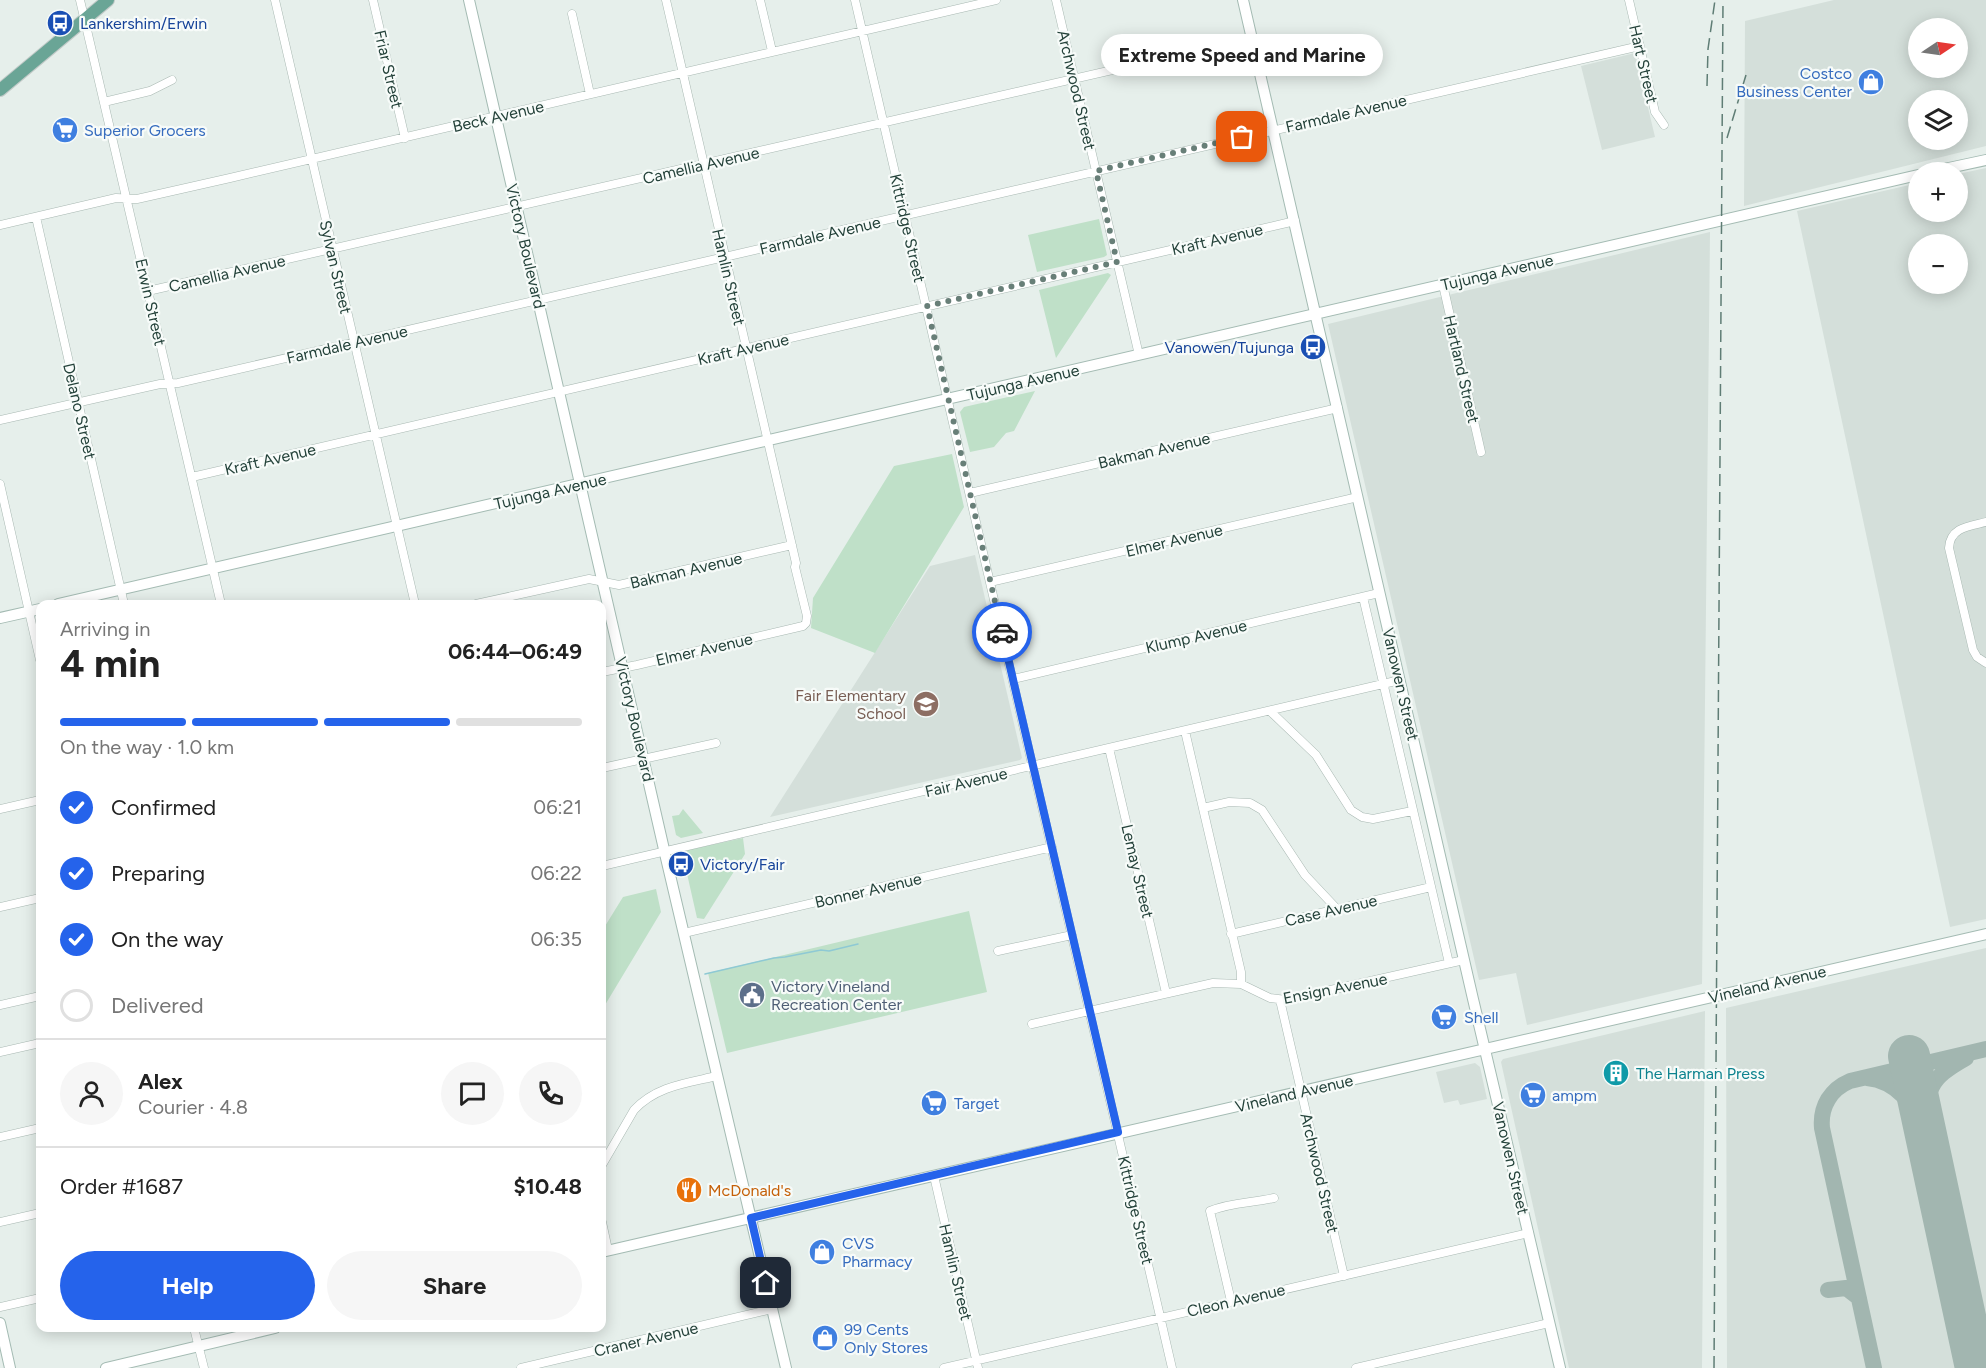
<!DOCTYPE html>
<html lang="en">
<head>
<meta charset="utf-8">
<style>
	body { margin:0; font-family:Figtree,sans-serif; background:#f6f6f6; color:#222; height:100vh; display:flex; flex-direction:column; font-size:22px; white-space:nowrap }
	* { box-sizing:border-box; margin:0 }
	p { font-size:20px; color:#767676 }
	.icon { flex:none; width:33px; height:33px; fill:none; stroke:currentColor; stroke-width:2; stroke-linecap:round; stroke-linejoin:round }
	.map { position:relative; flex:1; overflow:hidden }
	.panel { position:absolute; left:36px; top:600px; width:570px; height:732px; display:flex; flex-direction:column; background:#fff; border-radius:12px; box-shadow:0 3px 15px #0003 }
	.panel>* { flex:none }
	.needle { width:39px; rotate:77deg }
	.buttons { position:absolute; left:1908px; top:18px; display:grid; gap:12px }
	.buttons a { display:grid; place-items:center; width:60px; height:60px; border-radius:50%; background:#fff; box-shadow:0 3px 15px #0003; font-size:30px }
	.pin { position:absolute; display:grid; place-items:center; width:51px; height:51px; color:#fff; margin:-26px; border-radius:12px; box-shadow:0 3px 9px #0006 }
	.courier { position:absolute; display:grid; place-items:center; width:60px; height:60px; margin:-30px; border:4px solid #2563eb; border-radius:50%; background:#fff; color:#222; box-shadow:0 2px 8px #0007 }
	.bubble { position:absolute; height:42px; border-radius:21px; background:#fff; box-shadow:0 3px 15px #0003; font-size:20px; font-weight:700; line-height:42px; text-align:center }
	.summary em { font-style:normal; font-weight:700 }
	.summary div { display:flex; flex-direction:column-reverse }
	.summary { display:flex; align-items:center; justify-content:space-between; height:102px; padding:0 24px }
	h1 { font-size:39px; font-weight:700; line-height:45px }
	.bar { display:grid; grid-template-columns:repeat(4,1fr); gap:9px 6px; align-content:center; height:72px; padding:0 24px }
	.bar i { height:8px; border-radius:4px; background:#e0e0e0 }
	.bar .selected { background:#2563eb }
	.bar p { grid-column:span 4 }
	.line { display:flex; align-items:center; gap:15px; padding:0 24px; border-top:2px solid #e0e0e0 }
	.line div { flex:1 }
	.round { display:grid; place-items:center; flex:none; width:63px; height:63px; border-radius:32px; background:#f6f6f6 }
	ol { padding:0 24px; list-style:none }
	li { display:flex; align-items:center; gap:18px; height:66px }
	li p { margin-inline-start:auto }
	li .icon { padding:6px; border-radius:50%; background:#2563eb; color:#fff; stroke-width:4 }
	li:last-child { color:#767676 }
	li i { width:33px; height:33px; border:3px solid #e0e0e0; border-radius:50% }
	.button { display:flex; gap:12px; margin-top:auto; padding:12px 24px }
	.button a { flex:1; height:69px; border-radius:36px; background:#2563eb; color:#fff; font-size:24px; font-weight:700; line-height:69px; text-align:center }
	.button a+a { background:#f6f6f6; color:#222 }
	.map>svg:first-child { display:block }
</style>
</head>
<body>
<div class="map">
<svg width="1986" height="1368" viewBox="0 0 1986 1368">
	<rect width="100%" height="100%" fill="#e6efeb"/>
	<path fill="#d4dfda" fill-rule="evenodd" d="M1834,0h152v146l-242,60 1,-185zM1958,28v40h-40v-40zM1958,100v40h-40v-40z
		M1635,53l20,84 -53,13 -21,-84z
		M1986,168v751l-36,8 -153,-716 121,-28v29h40v-38zM1918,244h40v40h-40z
		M1710,232l-8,752 -175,41 -11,-52 -37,7 -151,-656z
		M975,555l47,203 -2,2 -250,57 160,-251z
		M1986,948v420h-259l-1,-360z
		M1705,1011l-3,357h-133l-68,-306 2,-3z
		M1475,1063l5,4 7,32 -27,6 -2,-5 -14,3 -8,-31z"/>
	<path fill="#bfe0c8" d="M1099,219l8,36 -3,2 -67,15 -9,-37z
		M1108,273l3,2 -55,83 -17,-68z
		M1035,391l-21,40 -8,2 -12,14 -24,5 -10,-40 4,-5z
		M952,454l12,53 -89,146 -64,-25 2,-30 81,-132z
		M683,809l20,24 -22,5 -5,-3 -4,-19 7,-1z
		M743,838l2,16 -41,65 -7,-1 -14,-62 5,-6z
		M656,889l5,23 -59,98v-79l21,-34z
		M969,911l18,81 -260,61 -19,-80z"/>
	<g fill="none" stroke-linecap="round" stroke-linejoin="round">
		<path stroke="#8ec9d4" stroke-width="1.5" d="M705,974l69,-16 11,-1 36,-7 8,1 29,-7"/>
		<path stroke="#a2b6b0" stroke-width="16" d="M1867,1078c31,3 46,27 58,52
			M1926,1132c1,-43 1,-52 40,-74
			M1828,1290l18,-2 13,10
			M1874,1368l-52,-240c-2,-22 9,-39 28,-47l136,-32"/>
		<path stroke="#a2b6b0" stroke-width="42" d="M1909,1056l67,312"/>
		<defs>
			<path id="street" d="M80,0l141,604
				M275,0l140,604
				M373,0l32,138
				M760,0l12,51
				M855,0l317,1368
				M1056,0l83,355
				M1629,0l26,112 9,13
				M572,14l18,80
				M104,102l46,-11 22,-11
				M36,217l88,387
				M0,225l116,-27 21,1 93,-21 766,-178
				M1443,285l38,167
				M148,291l1104,-253
				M0,420l160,-36 18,-1 1462,-337
				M192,477l1103,-256
				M0,484l40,176
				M970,493l368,-85
				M1986,522c-16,4 -36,5 -37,26l24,102 4,7 9,6
				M990,582l368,-85
				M1363,597l86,366
				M476,604l113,-25 30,6 173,-40
				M602,672l35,-7 166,-39 3,-3 1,-7 -12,-49 1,-4 -130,-563
				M1013,679l366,-86
				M1270,711l46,44 35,55 11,7 11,2 39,-8
				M1185,731l56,241v12
				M1109,748l57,245
				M602,768l114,-25
				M1203,808l26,-6 21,1 12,7 43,65 32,34
				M0,809l40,-9
				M602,866l798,-186
				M0,907l40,-9
				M684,933l368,-86
				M1231,934l200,-47
				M998,951l74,-16
				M1280,1000l64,276
				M0,1005l40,-9
				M1032,1024l181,-41 28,1 29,14 16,2 178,-40
				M0,1052l40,-9
				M0,1137l40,-9
				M602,1165l32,-55c22,-24 53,-27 83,-34
				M934,1176l44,192
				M0,1222l40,-9
				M602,1222l6,28
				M1231,1301l-21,-90c21,-9 43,-8 64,-13
				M0,1307l40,-9
				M194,1328l10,40
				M521,1368l251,-59
				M944,1368l585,-135
				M1356,1368l193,-45"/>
			<path id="secondary" d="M469,0l197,858 120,510
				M1243,0l230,999 87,369
				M1930,172l56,-12
				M58,604l1860,-429
				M0,618l40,-9
				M602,1252l1384,-318
				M0,1323l10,45
				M106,1368l169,-40"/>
			<path id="primary" d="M0,90l108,-90"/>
		</defs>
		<use href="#street" stroke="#a8b8b2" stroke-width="9"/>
		<use href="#secondary" stroke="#a4bbb3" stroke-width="12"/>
		<use href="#primary" stroke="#c2cac8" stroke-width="14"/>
		<use href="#street" stroke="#fff" stroke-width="8"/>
		<use href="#secondary" stroke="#fff" stroke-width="10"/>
		<use href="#primary" stroke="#6aa596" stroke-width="12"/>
		<path stroke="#5f7d75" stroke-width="1.5" stroke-dasharray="12 6" stroke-linecap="butt" d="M1707,86l1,-37 7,-49
			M1727,138l19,-63
			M1714,1368l9,-1368"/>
	</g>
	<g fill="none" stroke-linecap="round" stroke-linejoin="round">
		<path stroke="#687f78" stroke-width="6" stroke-dasharray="0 10.8" d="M1002,632l-75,-326 190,-44 -21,-91 146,-34"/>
		<path stroke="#2563eb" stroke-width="8" d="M766,1283l-15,-65 367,-86 -116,-500"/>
	</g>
	<defs>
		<symbol id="bus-disc" viewBox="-11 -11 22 22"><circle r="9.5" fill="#1a4fb4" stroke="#f7fbf9"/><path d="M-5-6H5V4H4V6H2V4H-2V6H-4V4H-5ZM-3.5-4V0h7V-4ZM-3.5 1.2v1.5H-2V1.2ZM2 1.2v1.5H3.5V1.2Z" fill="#fff"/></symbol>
		<symbol id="shop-disc" viewBox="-11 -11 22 22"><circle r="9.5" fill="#3f7fe0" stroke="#f7fbf9"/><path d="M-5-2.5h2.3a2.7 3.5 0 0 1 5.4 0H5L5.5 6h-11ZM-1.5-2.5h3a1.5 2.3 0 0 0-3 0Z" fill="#fff"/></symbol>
		<symbol id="supermarket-disc" viewBox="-11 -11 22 22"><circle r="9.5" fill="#3f7fe0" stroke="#f7fbf9"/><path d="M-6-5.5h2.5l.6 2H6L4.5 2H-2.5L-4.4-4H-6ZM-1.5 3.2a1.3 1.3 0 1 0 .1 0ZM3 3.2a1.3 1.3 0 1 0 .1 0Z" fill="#fff"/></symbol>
		<symbol id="school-disc" viewBox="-11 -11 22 22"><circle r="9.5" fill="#8d6e63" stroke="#f7fbf9"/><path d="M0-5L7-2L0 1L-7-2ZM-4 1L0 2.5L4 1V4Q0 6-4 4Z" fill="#fff"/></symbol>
		<symbol id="civic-disc" viewBox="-11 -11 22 22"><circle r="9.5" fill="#5c6f8a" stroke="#f7fbf9"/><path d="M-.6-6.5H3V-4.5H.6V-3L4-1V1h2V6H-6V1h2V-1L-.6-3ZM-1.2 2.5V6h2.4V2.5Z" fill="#fff"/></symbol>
		<symbol id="building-disc" viewBox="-11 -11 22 22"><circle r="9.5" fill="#0f9aa8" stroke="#f7fbf9"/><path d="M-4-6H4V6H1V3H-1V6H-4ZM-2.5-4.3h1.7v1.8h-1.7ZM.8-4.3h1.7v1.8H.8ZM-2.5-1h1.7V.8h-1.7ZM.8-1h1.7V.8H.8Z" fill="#fff"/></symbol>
		<symbol id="restaurant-disc" viewBox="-11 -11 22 22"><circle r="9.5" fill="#e8710a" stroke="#f7fbf9"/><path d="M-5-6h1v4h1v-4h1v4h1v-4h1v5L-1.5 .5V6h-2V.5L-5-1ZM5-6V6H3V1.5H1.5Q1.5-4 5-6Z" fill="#fff"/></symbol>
	</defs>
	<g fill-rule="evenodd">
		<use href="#bus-disc" x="45" y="8" width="30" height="30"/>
		<use href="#shop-disc" x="1856" y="67" width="30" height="30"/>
		<use href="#supermarket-disc" x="50" y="115" width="30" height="30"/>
		<use href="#bus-disc" x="1298" y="332" width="30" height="30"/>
		<use href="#school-disc" x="911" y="689" width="30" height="30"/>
		<use href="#bus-disc" x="666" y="849" width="30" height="30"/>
		<use href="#civic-disc" x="737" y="980" width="30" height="30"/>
		<use href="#supermarket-disc" x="1429" y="1002" width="30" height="30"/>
		<use href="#building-disc" x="1601" y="1058" width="30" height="30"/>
		<use href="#supermarket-disc" x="1518" y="1080" width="30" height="30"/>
		<use href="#supermarket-disc" x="919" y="1088" width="30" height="30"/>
		<use href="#restaurant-disc" x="674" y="1175" width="30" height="30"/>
		<use href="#shop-disc" x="807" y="1237" width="30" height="30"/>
		<use href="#shop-disc" x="810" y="1323" width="30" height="30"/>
	</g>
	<g text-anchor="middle" stroke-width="4.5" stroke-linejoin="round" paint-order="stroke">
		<g font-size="16" fill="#164399" stroke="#f7fbf9" text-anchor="start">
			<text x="80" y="29">Lankershim/Erwin</text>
			<text x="1294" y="353" text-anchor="end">Vanowen/Tujunga</text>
			<text x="700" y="870">Victory/Fair</text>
		</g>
		<g font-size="16" fill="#24423a" stroke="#f7fbf9">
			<text transform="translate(1644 64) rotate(77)" y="6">Hart Street</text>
			<text transform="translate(389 69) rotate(77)" y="6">Friar Street</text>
			<text transform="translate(1077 90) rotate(77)" y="6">Archwood Street</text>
			<text transform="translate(1346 113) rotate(-13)" y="6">Farmdale Avenue</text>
			<text transform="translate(498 116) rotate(-13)" y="6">Beck Avenue</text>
			<text transform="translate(701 165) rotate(-13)" y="6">Camellia Avenue</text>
			<text transform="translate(908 228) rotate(77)" y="6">Kittridge Street</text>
			<text transform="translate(820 235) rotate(-13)" y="6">Farmdale Avenue</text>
			<text transform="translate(1217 239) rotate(-13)" y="6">Kraft Avenue</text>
			<text transform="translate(526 246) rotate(77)" y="6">Victory Boulevard</text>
			<text transform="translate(336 267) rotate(77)" y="6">Sylvan Street</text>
			<text transform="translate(1497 272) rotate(-13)" y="6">Tujunga Avenue</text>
			<text transform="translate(227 273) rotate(-13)" y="6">Camellia Avenue</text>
			<text transform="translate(729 277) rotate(77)" y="6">Hamlin Street</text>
			<text transform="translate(151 302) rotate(77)" y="6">Erwin Street</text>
			<text transform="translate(347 344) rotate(-13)" y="6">Farmdale Avenue</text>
			<text transform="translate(743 349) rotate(-13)" y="6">Kraft Avenue</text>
			<text transform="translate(1462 369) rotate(77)" y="6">Hartland Street</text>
			<text transform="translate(1023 382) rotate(-13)" y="6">Tujunga Avenue</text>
			<text transform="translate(80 411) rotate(77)" y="6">Delano Street</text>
			<text transform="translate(1154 450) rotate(-13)" y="6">Bakman Avenue</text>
			<text transform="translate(270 459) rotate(-13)" y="6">Kraft Avenue</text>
			<text transform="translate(550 491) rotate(-13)" y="6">Tujunga Avenue</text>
			<text transform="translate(1174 540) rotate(-13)" y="6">Elmer Avenue</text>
			<text transform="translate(686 570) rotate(-13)" y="6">Bakman Avenue</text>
			<text transform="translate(1196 636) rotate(-13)" y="6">Klump Avenue</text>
			<text transform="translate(704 649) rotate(-13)" y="6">Elmer Avenue</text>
			<text transform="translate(1401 684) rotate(77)" y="6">Vanowen Street</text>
			<text transform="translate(635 719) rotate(77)" y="6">Victory Boulevard</text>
			<text transform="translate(966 782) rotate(-13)" y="6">Fair Avenue</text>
			<text transform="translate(1138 871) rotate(77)" y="6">Lemay Street</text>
			<text transform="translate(868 890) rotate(-13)" y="6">Bonner Avenue</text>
			<text transform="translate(1331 910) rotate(-13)" y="6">Case Avenue</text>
			<text transform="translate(1767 984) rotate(-13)" y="6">Vineland Avenue</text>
			<text transform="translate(1335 988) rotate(-11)" y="6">Ensign Avenue</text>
			<text transform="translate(1294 1093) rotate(-13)" y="6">Vineland Avenue</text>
			<text transform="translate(1511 1158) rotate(77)" y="6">Vanowen Street</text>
			<text transform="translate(1320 1173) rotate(77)" y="6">Archwood Street</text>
			<text transform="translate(1136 1210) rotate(77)" y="6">Kittridge Street</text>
			<text transform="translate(956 1272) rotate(77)" y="6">Hamlin Street</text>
			<text transform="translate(1236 1300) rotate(-13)" y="6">Cleon Avenue</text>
			<text transform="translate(646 1339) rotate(-13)" y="6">Craner Avenue</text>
		</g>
		<g font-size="16" fill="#366cbe" stroke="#f7fbf9" text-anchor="start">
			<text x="1852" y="79" text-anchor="end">Costco<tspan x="1852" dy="18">Business Center</tspan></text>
			<text x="84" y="136">Superior Grocers</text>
			<text x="1464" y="1023">Shell</text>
			<text x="1552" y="1101">ampm</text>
			<text x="954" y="1109">Target</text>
			<text x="842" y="1249">CVS<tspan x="842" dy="18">Pharmacy</tspan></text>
			<text x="844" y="1335">99 Cents<tspan x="844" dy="18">Only Stores</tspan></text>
		</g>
		<g font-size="16" fill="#785e54" stroke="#f7fbf9" text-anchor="end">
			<text x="906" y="701">Fair Elementary<tspan x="906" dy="18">School</tspan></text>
		</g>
		<g font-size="16" fill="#4e5e75" stroke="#f7fbf9" text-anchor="start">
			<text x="771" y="992">Victory Vineland<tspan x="771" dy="18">Recreation Center</tspan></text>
		</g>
		<g font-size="16" fill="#0d838f" stroke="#f7fbf9" text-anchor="start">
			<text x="1636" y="1079">The Harman Press</text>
		</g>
		<g font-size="16" fill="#c56008" stroke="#f7fbf9" text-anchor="start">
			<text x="708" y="1196">McDonald's</text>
		</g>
	</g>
</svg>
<div class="buttons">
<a><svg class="needle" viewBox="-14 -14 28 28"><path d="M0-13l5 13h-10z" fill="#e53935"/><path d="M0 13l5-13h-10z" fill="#767676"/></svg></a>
<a><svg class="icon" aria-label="layers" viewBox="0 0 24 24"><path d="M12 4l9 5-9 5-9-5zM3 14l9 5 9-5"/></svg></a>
<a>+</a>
<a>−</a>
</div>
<div class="pin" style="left:1242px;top:137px;background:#ea580c"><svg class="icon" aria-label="bag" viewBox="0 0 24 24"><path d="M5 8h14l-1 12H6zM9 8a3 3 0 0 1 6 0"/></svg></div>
<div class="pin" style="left:766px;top:1283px;background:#1f2937"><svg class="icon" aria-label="home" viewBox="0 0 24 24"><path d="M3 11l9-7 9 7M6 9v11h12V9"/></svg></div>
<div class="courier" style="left:1002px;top:632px"><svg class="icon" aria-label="car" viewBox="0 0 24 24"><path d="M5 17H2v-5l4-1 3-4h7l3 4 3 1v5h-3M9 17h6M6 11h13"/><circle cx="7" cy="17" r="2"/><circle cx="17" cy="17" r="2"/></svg></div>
<div class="bubble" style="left:1101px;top:34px;width:282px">Extreme Speed and Marine</div>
<section class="panel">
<div class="summary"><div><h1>4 min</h1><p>Arriving in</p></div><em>06:44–06:49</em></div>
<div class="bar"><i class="selected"></i><i class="selected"></i><i class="selected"></i><i></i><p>On the way · 1.0 km</p></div>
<ol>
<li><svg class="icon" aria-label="check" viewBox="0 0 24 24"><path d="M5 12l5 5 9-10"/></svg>Confirmed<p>06:21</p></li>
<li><svg class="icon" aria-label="check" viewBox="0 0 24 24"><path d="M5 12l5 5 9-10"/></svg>Preparing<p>06:22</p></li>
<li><svg class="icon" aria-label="check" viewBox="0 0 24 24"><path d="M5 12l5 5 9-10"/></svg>On the way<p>06:35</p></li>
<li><i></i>Delivered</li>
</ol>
<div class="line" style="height:108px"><a class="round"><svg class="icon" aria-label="person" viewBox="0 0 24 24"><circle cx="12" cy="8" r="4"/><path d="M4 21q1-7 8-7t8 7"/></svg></a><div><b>Alex</b><p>Courier · 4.8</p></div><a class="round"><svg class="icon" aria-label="chat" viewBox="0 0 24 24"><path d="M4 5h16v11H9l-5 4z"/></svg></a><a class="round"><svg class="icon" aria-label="phone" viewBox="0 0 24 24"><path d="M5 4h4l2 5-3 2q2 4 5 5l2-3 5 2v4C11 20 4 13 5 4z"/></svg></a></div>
<div class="line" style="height:78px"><div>Order #1687</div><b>$10.48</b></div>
<div class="button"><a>Help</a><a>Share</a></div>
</section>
</div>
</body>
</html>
